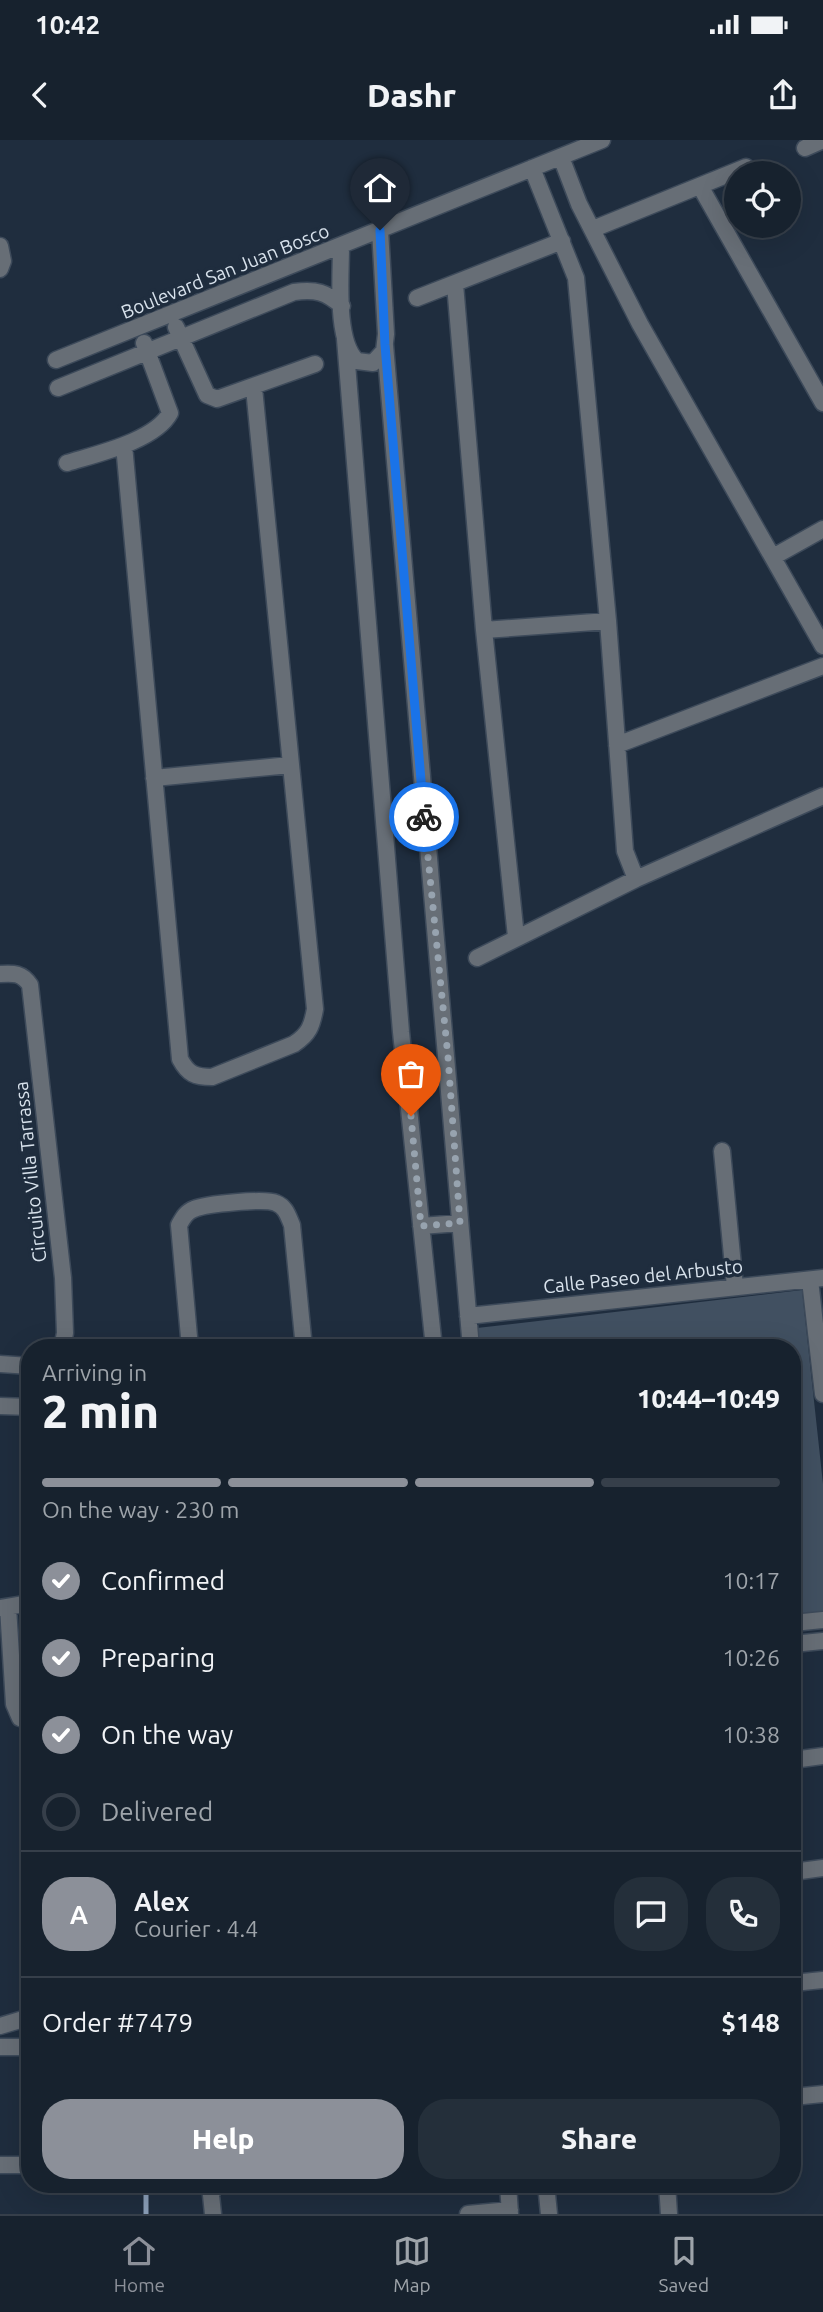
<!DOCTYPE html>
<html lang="en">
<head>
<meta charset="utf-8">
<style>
	body { margin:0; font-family:Ubuntu,sans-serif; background:#242f3a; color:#f1f3f6; height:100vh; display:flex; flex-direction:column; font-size:26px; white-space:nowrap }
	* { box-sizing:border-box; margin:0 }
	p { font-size:23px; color:#9ea4aa }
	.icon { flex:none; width:38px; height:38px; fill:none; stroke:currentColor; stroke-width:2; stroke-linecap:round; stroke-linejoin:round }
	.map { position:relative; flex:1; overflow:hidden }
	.side { position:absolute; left:21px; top:1199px; width:780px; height:854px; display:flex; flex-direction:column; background:#17222e; border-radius:28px; box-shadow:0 7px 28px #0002,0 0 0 2px #363f4a }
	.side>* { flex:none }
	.fabs { position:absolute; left:724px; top:21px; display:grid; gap:14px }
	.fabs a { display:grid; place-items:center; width:77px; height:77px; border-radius:50%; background:#17222e; box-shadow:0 7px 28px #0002,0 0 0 2px #363f4a; font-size:35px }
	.pin { position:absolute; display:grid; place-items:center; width:60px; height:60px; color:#fff; margin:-72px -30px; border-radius:50% 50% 50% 0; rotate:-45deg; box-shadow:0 0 7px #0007 }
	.pin .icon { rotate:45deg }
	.courier { position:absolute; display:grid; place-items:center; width:70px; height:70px; margin:-35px; border:5px solid #1a73e8; border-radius:50%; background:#fff; color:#222; box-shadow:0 2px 9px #0007 }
	.summary em { font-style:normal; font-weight:800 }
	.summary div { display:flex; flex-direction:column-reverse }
	.summary { display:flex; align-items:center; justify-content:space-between; height:119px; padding:0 21px }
	h1 { font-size:46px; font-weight:800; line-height:52px }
	.bar { display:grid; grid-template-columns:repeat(4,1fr); gap:10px 7px; align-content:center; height:84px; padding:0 21px }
	.bar i { height:9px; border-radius:5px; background:#363f4a }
	.bar .selected { background:#8c9099 }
	.bar p { grid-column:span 4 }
	.line { display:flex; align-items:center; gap:18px; padding:0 21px; border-top:2px solid #363f4a }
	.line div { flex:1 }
	.round { display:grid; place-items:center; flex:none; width:74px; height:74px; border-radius:28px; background:#242f3a }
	ol { padding:0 21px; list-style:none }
	li { display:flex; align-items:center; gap:21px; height:77px }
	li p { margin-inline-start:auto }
	li .icon { padding:7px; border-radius:50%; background:#8c9099; color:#fff; stroke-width:4 }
	li:last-child { color:#9ea4aa }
	li i { width:38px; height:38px; border:4px solid #363f4a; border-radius:50% }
	.cta { display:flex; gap:14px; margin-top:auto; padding:14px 21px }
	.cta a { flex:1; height:80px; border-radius:28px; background:#8c9099; color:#fff; font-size:28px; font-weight:800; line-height:80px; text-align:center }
	.cta a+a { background:#242f3a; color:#f1f3f6 }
	.status { display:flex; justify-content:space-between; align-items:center; height:49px; padding:0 35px; background:#17222e; direction:ltr }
	.status svg { height:19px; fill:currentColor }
	header { display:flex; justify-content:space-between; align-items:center; height:91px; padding:0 21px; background:#17222e; font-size:32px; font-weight:800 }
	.tabs { display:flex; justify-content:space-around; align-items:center; height:98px; border-top:2px solid #363f4a; background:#17222e; font-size:19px; color:#9ea4aa }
	.tabs a { display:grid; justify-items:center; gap:4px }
	.tabs .selected { color:#8c9099 }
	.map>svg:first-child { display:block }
</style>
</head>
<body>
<div class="status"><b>10:42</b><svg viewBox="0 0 49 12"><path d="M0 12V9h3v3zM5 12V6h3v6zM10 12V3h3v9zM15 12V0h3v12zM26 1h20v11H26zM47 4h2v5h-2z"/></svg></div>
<header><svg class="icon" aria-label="back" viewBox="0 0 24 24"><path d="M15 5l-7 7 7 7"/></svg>Dashr<svg class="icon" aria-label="share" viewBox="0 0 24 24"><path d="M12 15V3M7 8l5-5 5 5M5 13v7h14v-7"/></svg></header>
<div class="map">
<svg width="823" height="2074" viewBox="0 0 823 2074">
	<rect width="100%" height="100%" fill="#1f2d3e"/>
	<path fill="#415061" d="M802,1150l21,194v131l-30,3v-270l-314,-1 -2,-19z"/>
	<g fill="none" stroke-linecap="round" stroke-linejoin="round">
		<path stroke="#899db6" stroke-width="5" d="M146,2074v-27l10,-3"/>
		<defs>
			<path id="minor" d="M805,8l18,-8
				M561,17l18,47 61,120 183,322
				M532,28l44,110 32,343 17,230 11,28
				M700,46l123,217
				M593,89l153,-62
				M0,106l3,15 -3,8
				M341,107c0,29 -6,94 16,114l16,2 11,-12 2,-17 -6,-104
				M455,144l29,346 32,307
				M417,158l145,-57
				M176,187l31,68 10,4 98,-35
				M345,199l56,693 33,316
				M385,205l86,1003
				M56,220l546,-220
				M58,248l236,-96c22,-3 32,0 48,14
				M124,305l56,614c8,15 15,18 32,18l82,-33c15,-10 18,-18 21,-35l-61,-621
				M67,323c29,-9 88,-22 103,-50l-26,-70
				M773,417l50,-28
				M484,490l124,-9
				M617,605l206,-79
				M154,638l136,-13
				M477,818l159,-79 187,-83
				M0,834c14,-1 22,-1 30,11l33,293 2,55 -3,15
				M722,1011l13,136
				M421,1086l39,-3
				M810,1140l13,114
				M468,1176l355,-38
				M190,1208l-11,-123c4,-7 7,-13 15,-16 12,-5 71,-11 82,-6 10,4 12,13 16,22l12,123
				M0,1224l30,2
				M0,1266l30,1
				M8,1467l6,97 6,14 10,3
				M0,1468l30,-5
				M793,1483l30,-3
				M793,1504l30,-3
				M793,1620l30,-4
				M793,1732l30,-4
				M793,1843l30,-3
				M0,1886l30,-9
				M0,1907h30
				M793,1957l30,-3
				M0,2025h30
				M508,2044l2,30
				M546,2044l3,30
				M667,2044l2,30
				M213,2074l-2,-19 4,-11
				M468,2074l42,-4"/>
		</defs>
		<use href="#minor" stroke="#3d4a5a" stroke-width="19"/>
		<use href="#minor" stroke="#676e76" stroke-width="16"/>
	</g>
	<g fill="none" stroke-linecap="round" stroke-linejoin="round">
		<path stroke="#97a3af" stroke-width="7" stroke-dasharray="0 12.6" d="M411,976l10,110 39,-3 -12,-166 -24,-240"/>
		<path stroke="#1a73e8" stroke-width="9" d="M380,90l5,115 39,472"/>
	</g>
	<g text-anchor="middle" stroke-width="7" stroke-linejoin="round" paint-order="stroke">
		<g font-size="19" fill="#d8e2ec" stroke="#1f2d3e">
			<text transform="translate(225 131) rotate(-22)" y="7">Boulevard San Juan Bosco</text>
			<text transform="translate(30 1032) rotate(-96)" y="7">Circuito Villa Tarrassa</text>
			<text transform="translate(643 1136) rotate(-6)" y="7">Calle Paseo del Arbusto</text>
		</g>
	</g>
</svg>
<div class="fabs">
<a><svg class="icon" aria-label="locate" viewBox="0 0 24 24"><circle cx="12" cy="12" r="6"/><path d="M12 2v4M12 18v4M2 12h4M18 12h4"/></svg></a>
</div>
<div class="pin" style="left:411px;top:976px;background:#ea580c"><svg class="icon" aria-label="bag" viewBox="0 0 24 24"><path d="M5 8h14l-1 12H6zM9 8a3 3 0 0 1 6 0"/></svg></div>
<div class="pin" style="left:380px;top:90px;background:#1f2937"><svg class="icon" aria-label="home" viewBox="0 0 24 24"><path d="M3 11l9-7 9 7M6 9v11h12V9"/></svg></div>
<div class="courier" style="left:424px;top:677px"><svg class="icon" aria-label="bike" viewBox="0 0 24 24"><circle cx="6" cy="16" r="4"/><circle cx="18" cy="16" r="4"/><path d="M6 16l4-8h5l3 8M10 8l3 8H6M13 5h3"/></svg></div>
<section class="side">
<div class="summary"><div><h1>2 min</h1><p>Arriving in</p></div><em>10:44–10:49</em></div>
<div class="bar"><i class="selected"></i><i class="selected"></i><i class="selected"></i><i></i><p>On the way · 230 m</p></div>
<ol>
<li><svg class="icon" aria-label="check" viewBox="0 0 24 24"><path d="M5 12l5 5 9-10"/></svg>Confirmed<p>10:17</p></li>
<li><svg class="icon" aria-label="check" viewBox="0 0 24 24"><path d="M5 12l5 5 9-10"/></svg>Preparing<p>10:26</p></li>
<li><svg class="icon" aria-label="check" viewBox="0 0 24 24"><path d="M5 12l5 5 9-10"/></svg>On the way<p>10:38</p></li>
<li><i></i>Delivered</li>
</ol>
<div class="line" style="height:126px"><b class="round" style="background:#8c9099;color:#fff">A</b><div><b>Alex</b><p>Courier · 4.4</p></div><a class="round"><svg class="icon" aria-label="chat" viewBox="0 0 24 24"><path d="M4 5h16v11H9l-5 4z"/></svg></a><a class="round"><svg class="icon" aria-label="phone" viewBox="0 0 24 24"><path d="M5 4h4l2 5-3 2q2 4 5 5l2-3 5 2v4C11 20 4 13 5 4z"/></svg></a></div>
<div class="line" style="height:91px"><div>Order #7479</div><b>$148</b></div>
<div class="cta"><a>Help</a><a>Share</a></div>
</section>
</div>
<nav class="tabs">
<a class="selected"><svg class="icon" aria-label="home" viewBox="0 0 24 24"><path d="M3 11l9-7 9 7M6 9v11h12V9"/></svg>Home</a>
<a><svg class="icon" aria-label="map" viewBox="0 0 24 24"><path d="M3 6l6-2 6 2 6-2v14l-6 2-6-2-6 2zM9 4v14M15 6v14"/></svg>Map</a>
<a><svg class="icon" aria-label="saved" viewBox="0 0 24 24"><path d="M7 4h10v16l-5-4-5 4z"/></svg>Saved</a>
</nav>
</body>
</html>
